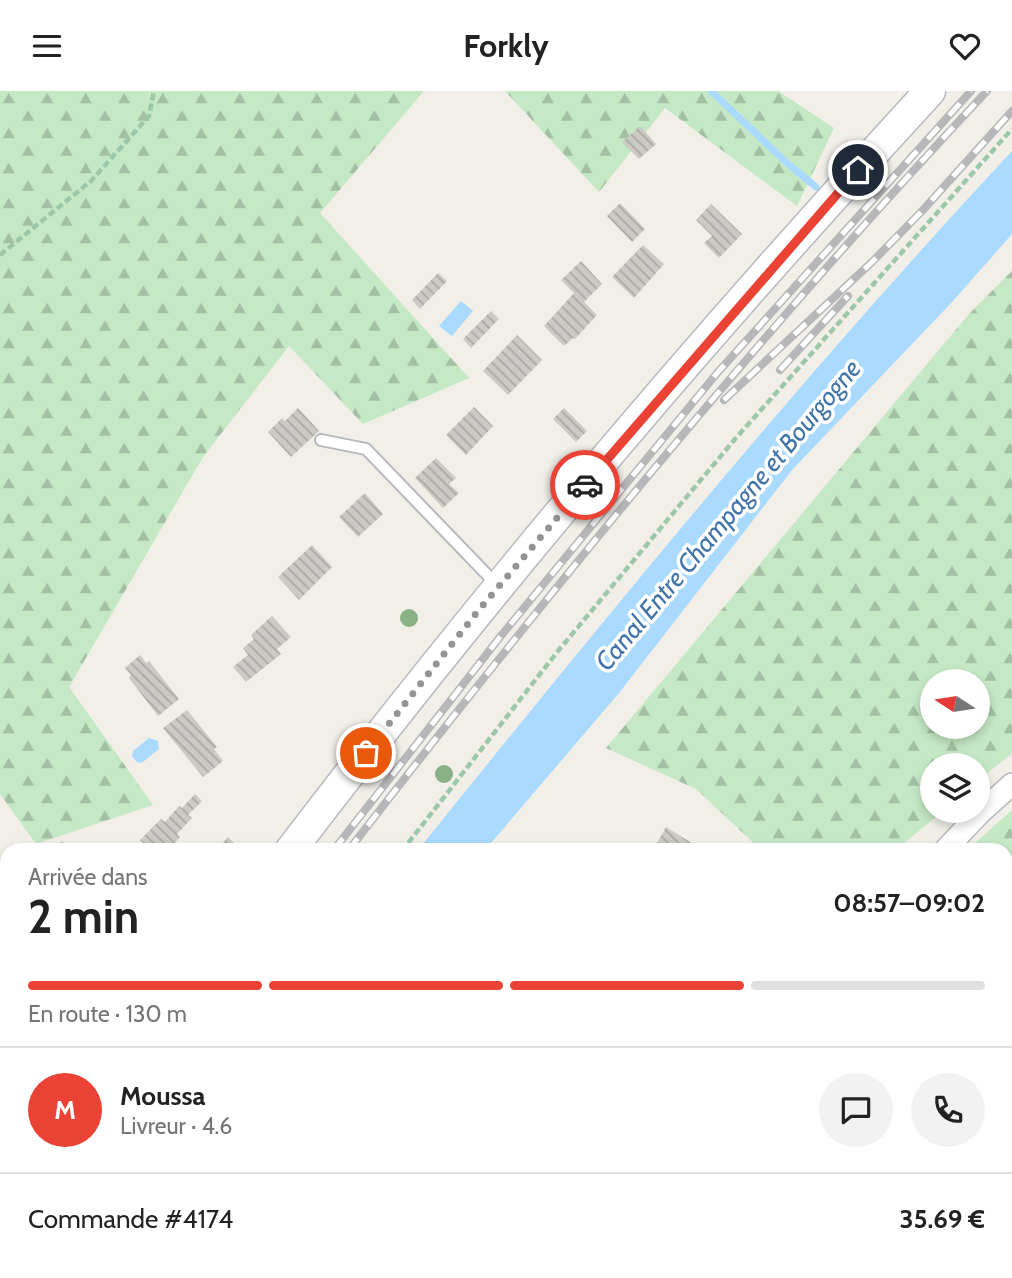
<!DOCTYPE html>
<html lang="fr">
<head>
<meta charset="utf-8">
<style>
	body { margin:0; font-family:Cabin,sans-serif; background:#f2f2f2; color:#222; height:100vh; display:flex; flex-direction:column; font-size:26px; white-space:nowrap }
	* { box-sizing:border-box; margin:0 }
	p { font-size:23px; color:#767676 }
	.icon { flex:none; width:38px; height:38px; fill:none; stroke:currentColor; stroke-width:2; stroke-linecap:round; stroke-linejoin:round }
	.map { position:relative; flex:1; overflow:hidden }
	.panel { position:absolute; left:0px; top:752px; width:1013px; height:436px; display:flex; flex-direction:column; background:#fff; border-radius:21px 21px 0 0; box-shadow:0 4px 10px #0003 }
	.panel>* { flex:none }
	.needle { width:46px; rotate:282deg }
	.fabs { position:absolute; left:920px; top:578px; display:grid; gap:14px }
	.fabs a { display:grid; place-items:center; width:70px; height:70px; border-radius:50%; background:#fff; box-shadow:0 4px 10px #0003; font-size:35px }
	.pin { position:absolute; display:grid; place-items:center; width:60px; height:60px; color:#fff; margin:-30px; border:4px solid #fff; border-radius:50%; box-shadow:0 2px 7px #0007 }
	.courier { position:absolute; display:grid; place-items:center; width:70px; height:70px; margin:-35px; border:5px solid #ea4335; border-radius:50%; background:#fff; color:#222; box-shadow:0 2px 9px #0007 }
	.headline em { font-style:normal; font-weight:700 }
	.headline div { display:flex; flex-direction:column-reverse }
	.headline { display:flex; align-items:center; justify-content:space-between; height:119px; padding:0 28px }
	h1 { font-size:46px; font-weight:700; line-height:52px }
	.bar { display:grid; grid-template-columns:repeat(4,1fr); gap:10px 7px; align-content:center; height:84px; padding:0 28px }
	.bar i { height:9px; border-radius:5px; background:#e0e0e0 }
	.bar .active { background:#ea4335 }
	.bar p { grid-column:span 4 }
	.line { display:flex; align-items:center; gap:18px; padding:0 28px; border-top:2px solid #e0e0e0 }
	.line div { flex:1 }
	.round { display:grid; place-items:center; flex:none; width:74px; height:74px; border-radius:37px; background:#f2f2f2 }
	header { display:flex; justify-content:space-between; align-items:center; height:91px; padding:0 28px; background:#fff; font-size:32px; font-weight:700 }
	.map>svg:first-child { display:block }
</style>
</head>
<body>
<header><svg class="icon" aria-label="menu" viewBox="0 0 24 24"><path d="M4 6h16M4 12h16M4 18h16"/></svg>Forkly<svg class="icon" aria-label="heart" viewBox="0 0 24 24"><path d="M12 20l-8-8c-3-5 5-10 8-4 3-6 11-1 8 4z"/></svg></header>
<div class="map">
<svg width="1012" height="1187" viewBox="0 0 1012 1187">
	<defs>
		<pattern id="forest-firs" width="22" height="20" patternUnits="userSpaceOnUse" patternTransform="scale(1.75)"><rect width="22" height="20" fill="#c5e8c5"/><path d="M5 1l3.5 6h-7zM16 11l3.5 6h-7z" fill="#a3c0a4"/></pattern>
		<pattern id="building-back-hatch" width="6" height="6" patternUnits="userSpaceOnUse" patternTransform="scale(1.75)"><rect width="6" height="6" fill="#cccac5"/><path d="M-1 5l2 2M0 0l6 6M5-1l2 2" fill="none" stroke="#a9a8a4"/></pattern>
	</defs>
	<rect width="100%" height="100%" fill="#f1efe8"/>
	<path fill="url(#forest-firs)" fill-rule="evenodd" d="M0,0h424l-104,122 149,165 -106,46 -74,-78 -86,111 -134,230 84,118 -117,39 -36,-50z
		M505,0h273l56,37 -37,78 -132,-98 -66,84z
		M1012,180v482l-34,28v-16h-45v45h11l-48,40h-135l-65,-61 -90,-41 363,-434zM933,590h45v45h-45z
		M1012,719v298l-6,10v-267h-40z
		M692,1181h229l-3,6h-228z"/>
	<path fill="#aadaff" d="M1012,60v83l-60,68 -160,168 -173,223 -134,157h-67c192,-238 385,-475 594,-699z
		M461,210l12,10 -21,25 -13,-10z
		M149,647l9,3 1,8 -16,13 -5,1 -6,-7 1,-5z
		M7,907v150l-6,7 -1,-151z
		M1012,950v237h-122l2,-6h114v-220z
		M114,1181h67l-4,6h-67z"/>
	<g fill="none" stroke-linecap="round" stroke-linejoin="round">
		<path stroke="#aadaff" stroke-width="7" d="M711,0l76,72 29,24"/>
	</g>
	<path fill="url(#building-back-hatch)" d="M640,35l16,18 -17,15 -17,-17z
		M620,112l25,26 -13,13 -25,-26z
		M711,113l31,30 -23,24 -15,-15 8,-7 -16,-16z
		M643,154l21,19 -30,34 -22,-21z
		M581,170l21,23 -18,18 13,13 -22,24 -2,-1 -9,8 -20,-20 30,-33 -13,-13z
		M438,182l9,8 -27,28 -8,-9z
		M491,220l8,8 -28,29 -8,-9z
		M517,244l25,25 -34,35 -25,-24z
		M474,316l19,19 -27,29 -20,-20z
		M298,317l21,23 -28,26 -23,-25 14,-14 3,3z
		M564,317l23,23 -11,11 -23,-23z
		M436,367l20,20 -7,6 10,9 -16,15 -28,-30z
		M365,402l18,21 -25,23 -19,-20z
		M312,454l20,22 -33,33 -21,-23z
		M272,525l19,21 -14,12 4,5 -35,28 -13,-15 15,-12 -5,-7 11,-9 -3,-4z
		M140,564l6,8 3,-2 30,38 -21,17 -29,-38 2,-3 -6,-7z
		M187,619l30,37 -3,2 9,12 -20,16 -40,-49z
		M195,703l7,7 -14,14 4,3 -15,16 3,3 -12,14h-17l-11,-11 21,-21 4,3 14,-16 3,2z
		M666,736l29,18 -3,6 -39,-1z
		M228,746l14,14h-14l-7,-6z
		M62,750l7,8 -2,2h-14z
		M0,851l7,5v6l-7,10z
		M508,1181h80l2,1 -2,5h-70z"/>
	<g fill="none" stroke-linecap="round" stroke-linejoin="round">
		<defs>
			<path id="lane" d="M321,349l45,9 131,136"/>
			<path id="street" d="M944,760l36,-38 32,-29
				M478,1181l10,6
				M604,1187l3,-6
				M670,1187l3,-6"/>
			<path id="secondary" d="M290,760c201,-264 416,-517 640,-760
				M0,1157l7,-10"/>
		</defs>
		<use href="#lane" stroke="#b5b8bc" stroke-width="14"/>
		<use href="#street" stroke="#b5b8bc" stroke-width="24"/>
		<use href="#secondary" stroke="#b6babf" stroke-width="33"/>
		<path stroke="#9cc7a9" stroke-width="4.5" stroke-dasharray="7 3.5" stroke-linecap="butt" d="M0,164l91,-74 58,-65 5,-25
			M402,760l156,-200 177,-212 277,-310
			M94,1187l4,-6
			M840,1187l14,-6"/>
		<use href="#lane" stroke="#fff" stroke-width="10"/>
		<use href="#street" stroke="#fff" stroke-width="21"/>
		<use href="#secondary" stroke="#fff" stroke-width="30"/>
		<defs>
			<path id="rail" d="M780,279l68,-74
				M724,309l148,-138 51,-52 89,-99
				M333,760l167,-214 218,-265 253,-281
				M348,760c203,-262 413,-519 639,-760
				M23,1187l4,-6
				M38,1187l4,-6"/>
		</defs>
		<use href="#rail" stroke="#b6b7b8" stroke-width="8"/>
		<use href="#rail" stroke="#fff" stroke-width="5" stroke-dasharray="16" stroke-linecap="butt"/>
	</g>
	<g fill="#89b387">
		<circle cx="409" cy="527" r="9"/>
		<circle cx="444" cy="683" r="9"/>
	</g>
	<g fill="none" stroke-linecap="round" stroke-linejoin="round">
		<path stroke="#929495" stroke-width="7" stroke-dasharray="0 12.6" d="M366,662l112,-142 107,-126"/>
		<path stroke="#ea4335" stroke-width="9" d="M585,394l273,-315"/>
	</g>
	<g text-anchor="middle" stroke-width="7" stroke-linejoin="round" paint-order="stroke">
		<g font-size="26" font-style="italic" fill="#4174aa" stroke="#fff">
			<text transform="translate(728 424) rotate(-50)" y="9">Canal Entre Champagne et Bourgogne</text>
		</g>
	</g>
</svg>
<div class="fabs">
<a><svg class="needle" viewBox="-14 -14 28 28"><path d="M0-13l5 13h-10z" fill="#e53935"/><path d="M0 13l5-13h-10z" fill="#767676"/></svg></a>
<a><svg class="icon" aria-label="layers" viewBox="0 0 24 24"><path d="M12 4l9 5-9 5-9-5zM3 14l9 5 9-5"/></svg></a>
</div>
<div class="pin" style="left:366px;top:662px;background:#ea580c"><svg class="icon" aria-label="bag" viewBox="0 0 24 24"><path d="M5 8h14l-1 12H6zM9 8a3 3 0 0 1 6 0"/></svg></div>
<div class="pin" style="left:858px;top:79px;background:#1f2937"><svg class="icon" aria-label="home" viewBox="0 0 24 24"><path d="M3 11l9-7 9 7M6 9v11h12V9"/></svg></div>
<div class="courier" style="left:585px;top:394px"><svg class="icon" aria-label="car" viewBox="0 0 24 24"><path d="M5 17H2v-5l4-1 3-4h7l3 4 3 1v5h-3M9 17h6M6 11h13"/><circle cx="7" cy="17" r="2"/><circle cx="17" cy="17" r="2"/></svg></div>
<section class="panel">
<div class="headline"><div><h1>2 min</h1><p>Arrivée dans</p></div><em>08:57–09:02</em></div>
<div class="bar"><i class="active"></i><i class="active"></i><i class="active"></i><i></i><p>En route · 130 m</p></div>
<div class="line" style="height:126px"><b class="round" style="background:#ea4335;color:#fff">M</b><div><b>Moussa</b><p>Livreur · 4.6</p></div><a class="round"><svg class="icon" aria-label="chat" viewBox="0 0 24 24"><path d="M4 5h16v11H9l-5 4z"/></svg></a><a class="round"><svg class="icon" aria-label="phone" viewBox="0 0 24 24"><path d="M5 4h4l2 5-3 2q2 4 5 5l2-3 5 2v4C11 20 4 13 5 4z"/></svg></a></div>
<div class="line" style="height:91px"><div>Commande #4174</div><b>35.69 €</b></div>
</section>
</div>
</body>
</html>
